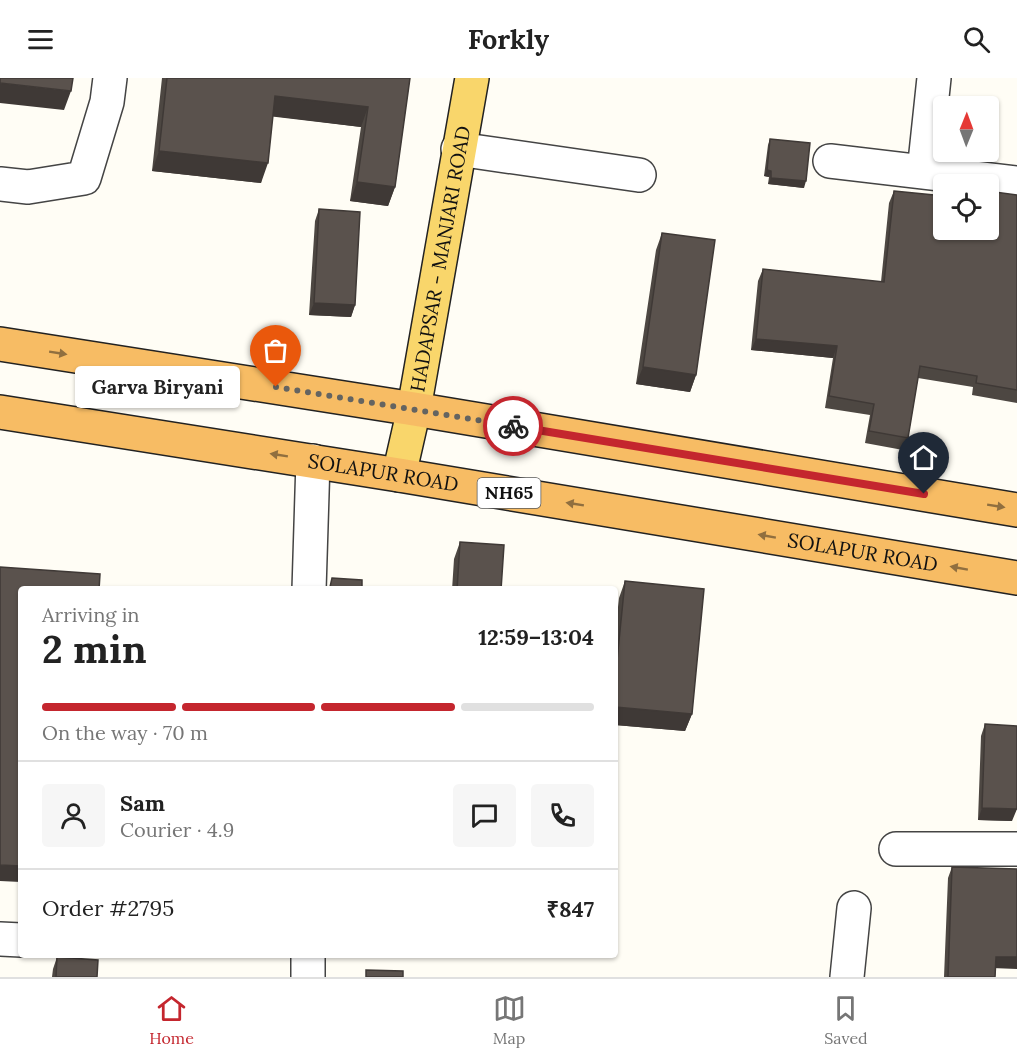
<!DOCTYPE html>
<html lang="en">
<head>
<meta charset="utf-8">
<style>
	body { margin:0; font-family:Lora,serif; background:#f6f6f6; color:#222; height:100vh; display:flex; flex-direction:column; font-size:22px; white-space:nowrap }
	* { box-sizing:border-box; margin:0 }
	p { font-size:20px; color:#767676 }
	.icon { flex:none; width:33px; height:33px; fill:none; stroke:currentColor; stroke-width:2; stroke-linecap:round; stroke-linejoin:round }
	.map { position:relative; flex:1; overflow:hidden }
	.panel { position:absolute; left:18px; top:508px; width:600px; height:372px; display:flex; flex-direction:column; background:#fff; border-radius:6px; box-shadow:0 2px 4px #0004 }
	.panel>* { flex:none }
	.needle { width:39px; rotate:1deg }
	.tools { position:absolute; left:933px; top:18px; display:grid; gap:12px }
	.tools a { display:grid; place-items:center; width:66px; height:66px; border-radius:6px; background:#fff; box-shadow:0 2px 4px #0004; font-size:30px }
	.pin { position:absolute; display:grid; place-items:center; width:51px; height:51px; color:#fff; margin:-62px -26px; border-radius:50% 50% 50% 0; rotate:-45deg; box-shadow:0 0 6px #0007 }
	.pin .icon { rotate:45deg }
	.courier { position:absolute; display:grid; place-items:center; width:60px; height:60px; margin:-30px; border:4px solid #c4262e; border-radius:50%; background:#fff; color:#222; box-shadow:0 2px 8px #0007 }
	.bubble { position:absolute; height:42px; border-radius:6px; background:#fff; box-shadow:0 2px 4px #0004; font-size:20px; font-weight:700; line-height:42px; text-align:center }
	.summary em { font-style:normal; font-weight:700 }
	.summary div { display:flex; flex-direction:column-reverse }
	.summary { display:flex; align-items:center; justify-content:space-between; height:102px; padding:0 24px }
	h1 { font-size:39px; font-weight:700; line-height:45px }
	.bar { display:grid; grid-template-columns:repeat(4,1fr); gap:9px 6px; align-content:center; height:72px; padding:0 24px }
	.bar i { height:8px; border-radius:4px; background:#e0e0e0 }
	.bar .current { background:#c4262e }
	.bar p { grid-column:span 4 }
	.line { display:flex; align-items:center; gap:15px; padding:0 24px; border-top:2px solid #e0e0e0 }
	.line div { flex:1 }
	.round { display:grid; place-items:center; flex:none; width:63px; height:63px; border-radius:6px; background:#f6f6f6 }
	header { display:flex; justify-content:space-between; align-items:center; height:78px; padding:0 24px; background:#fff; font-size:27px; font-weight:700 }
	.tabs { display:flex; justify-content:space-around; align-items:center; height:84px; border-top:2px solid #e0e0e0; background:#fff; font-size:16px; color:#767676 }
	.tabs a { display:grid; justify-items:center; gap:3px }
	.tabs .current { color:#c4262e }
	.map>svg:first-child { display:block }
</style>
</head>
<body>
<header><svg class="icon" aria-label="menu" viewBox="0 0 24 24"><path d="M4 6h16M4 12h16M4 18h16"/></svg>Forkly<svg class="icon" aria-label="search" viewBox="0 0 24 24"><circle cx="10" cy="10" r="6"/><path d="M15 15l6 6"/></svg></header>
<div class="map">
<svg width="1017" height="899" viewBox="0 0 1017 899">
	<rect width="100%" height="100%" fill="#fffdf5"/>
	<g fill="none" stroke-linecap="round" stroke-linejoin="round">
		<defs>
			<path id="minor" d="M458,71l181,26
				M830,83l187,22
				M924,94l10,-94
				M0,106l28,3 56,-9 23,-76 3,-24
				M309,512l4,-129
				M896,771h121
				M0,861l21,1
				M308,878v21
				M847,899l7,-69"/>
			<g id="primary">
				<path id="s1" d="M399,397l15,-66 58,-331"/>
			</g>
			<g id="trunk">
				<path d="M0,266l414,65 603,101"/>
				<path id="s2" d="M0,334l399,63 618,103"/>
			</g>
		</defs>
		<use href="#minor" stroke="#444" stroke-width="36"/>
		<use href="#primary" stroke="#222" stroke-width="36"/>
		<use href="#trunk" stroke="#222" stroke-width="36"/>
		<use href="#minor" stroke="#fff" stroke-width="33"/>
		<use href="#primary" stroke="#f9d66b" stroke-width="33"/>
		<use href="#trunk" stroke="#f7bc64" stroke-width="33"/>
	</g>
	<path fill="#4d4742" d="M162,0h248l-15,109 -7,19 -38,-5 11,-74 -88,-11 -12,67 -109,-12z
		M770,61l34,49 -36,-4 1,-7 -5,-1 4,-31z
		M894,113l50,39 73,-35v208l-45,-8 1,-8 -55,-9 -10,60 -5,12 -38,-7 5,-28 -45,-7 8,-50 -82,-8 7,-69 5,-12 118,13 8,-79z
		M319,131l36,96 -4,12 -42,-2 6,-94z
		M662,155l34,142 -6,17 -54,-8 20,-134z
		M460,464l41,48h-49l2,-31z
		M625,503l67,133 -7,17 -70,-6v-91l4,-36z
		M985,646l27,97 -34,-1 3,-84z
		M952,789l44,102 -1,8h-51l4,-99z
		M57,879l40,20h-45l1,-8z"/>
	<path fill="#3f3936" d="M0,5l71,8 -7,19 -64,-7z
		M275,18l93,11 -7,20 -93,-11z
		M159,73l109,12 -7,20 -109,-12z
		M767,92l4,1 -2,6 -5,-1z
		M771,100l35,3 -2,7 -36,-4z
		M357,104l38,5 -7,19 -38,-5z
		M314,225l41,2 -4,12 -42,-2z
		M756,261l81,7 -4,12 -82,-8z
		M643,289l53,8 -6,17 -54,-8z
		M615,629l77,7 -7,17 -70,-6z
		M982,730l35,1 -5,12 -34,-1z
		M0,787l21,1v16l-21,-1z
		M996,879h21v12l-25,-1z"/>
	<path fill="#5a524d" stroke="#3f3936" stroke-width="1.5" d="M0,0h73l-2,13 -71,-8z
		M167,0h243l-15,109 -38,-5 11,-75 -93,-11 -7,67 -109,-12z
		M770,61l40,4 -4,38 -35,-3v-7l-4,-1z
		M894,113l50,5v34h44v-39l29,4v195l-41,-7 1,-7 -57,-10 -12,72 -39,-7 5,-27 -45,-8 8,-50 -81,-7 7,-70 121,13z
		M319,131l41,3 -5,93 -41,-2z
		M662,155l53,7 -19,135 -53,-8z
		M460,464l44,3 -3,45h-44z
		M0,489l100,7 -1,16h-78v276l-21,-1z
		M332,500l30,2v10h-35l3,-3z
		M625,503l79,8 -12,125 -77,-7v-27z
		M985,646l32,2v83l-35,-1z
		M952,789l65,2v88h-21l-1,20h-47z
		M57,879l41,3 -1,17h-41z
		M366,892l37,1v6h-37z"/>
	<defs><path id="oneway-solid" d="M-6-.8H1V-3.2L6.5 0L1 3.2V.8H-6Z" transform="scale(1.5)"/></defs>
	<g fill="#906f3f">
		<use href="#oneway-solid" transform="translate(58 275) rotate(9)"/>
		<use href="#oneway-solid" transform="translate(279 377) rotate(-171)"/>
		<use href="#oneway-solid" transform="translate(575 426) rotate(-171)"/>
		<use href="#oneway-solid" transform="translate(996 428) rotate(9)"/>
		<use href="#oneway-solid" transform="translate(767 458) rotate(-170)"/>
		<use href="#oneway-solid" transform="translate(959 490) rotate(-170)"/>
	</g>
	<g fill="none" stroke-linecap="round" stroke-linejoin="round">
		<path stroke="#646461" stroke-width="6" stroke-dasharray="0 10.8" d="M276,309l237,39"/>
		<path stroke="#c4262e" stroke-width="8" d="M513,348l411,68"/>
	</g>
	<g text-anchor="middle" stroke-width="6" stroke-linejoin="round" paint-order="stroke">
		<rect fill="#fff" stroke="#585858" stroke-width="1.5" x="477.5" y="400" width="63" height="30" rx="4.5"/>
		<g font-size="18" font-weight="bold" fill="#111">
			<text x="509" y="421">NH65</text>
		</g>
		<g font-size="20" fill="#111" stroke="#fff">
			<text dy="7" stroke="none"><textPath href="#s1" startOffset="220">HADAPSAR - MANJARI ROAD</textPath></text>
			<text dy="7" stroke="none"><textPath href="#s2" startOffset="388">SOLAPUR ROAD</textPath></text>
			<text dy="7" stroke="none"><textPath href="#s2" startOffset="874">SOLAPUR ROAD</textPath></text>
		</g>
	</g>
</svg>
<div class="tools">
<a><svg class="needle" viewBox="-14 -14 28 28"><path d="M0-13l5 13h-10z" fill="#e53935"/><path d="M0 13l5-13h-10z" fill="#767676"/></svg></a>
<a><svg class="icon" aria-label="locate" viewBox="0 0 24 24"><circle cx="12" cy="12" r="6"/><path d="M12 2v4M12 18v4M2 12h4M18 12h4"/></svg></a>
</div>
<div class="pin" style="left:276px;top:309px;background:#ea580c"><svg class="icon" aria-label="bag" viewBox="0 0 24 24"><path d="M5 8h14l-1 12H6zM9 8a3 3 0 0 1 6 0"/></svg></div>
<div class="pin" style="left:924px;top:416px;background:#1f2937"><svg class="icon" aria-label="home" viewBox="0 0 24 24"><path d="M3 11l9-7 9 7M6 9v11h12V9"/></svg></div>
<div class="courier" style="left:513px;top:348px"><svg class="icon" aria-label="bike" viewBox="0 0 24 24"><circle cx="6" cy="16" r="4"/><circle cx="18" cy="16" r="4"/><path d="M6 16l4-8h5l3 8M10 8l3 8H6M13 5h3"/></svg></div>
<div class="bubble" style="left:75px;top:288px;width:165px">Garva Biryani</div>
<section class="panel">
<div class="summary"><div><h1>2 min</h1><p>Arriving in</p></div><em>12:59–13:04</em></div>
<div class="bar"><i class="current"></i><i class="current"></i><i class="current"></i><i></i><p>On the way · 70 m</p></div>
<div class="line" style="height:108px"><a class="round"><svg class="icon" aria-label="person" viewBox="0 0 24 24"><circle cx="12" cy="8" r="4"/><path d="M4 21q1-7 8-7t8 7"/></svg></a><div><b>Sam</b><p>Courier · 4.9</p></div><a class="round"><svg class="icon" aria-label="chat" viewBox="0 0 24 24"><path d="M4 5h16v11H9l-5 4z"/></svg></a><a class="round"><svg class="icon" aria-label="phone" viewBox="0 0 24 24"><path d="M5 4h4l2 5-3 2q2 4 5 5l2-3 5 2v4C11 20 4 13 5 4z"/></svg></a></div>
<div class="line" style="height:78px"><div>Order #2795</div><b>₹847</b></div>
</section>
</div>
<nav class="tabs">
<a class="current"><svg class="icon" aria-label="home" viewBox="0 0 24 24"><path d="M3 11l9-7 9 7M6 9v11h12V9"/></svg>Home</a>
<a><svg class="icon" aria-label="map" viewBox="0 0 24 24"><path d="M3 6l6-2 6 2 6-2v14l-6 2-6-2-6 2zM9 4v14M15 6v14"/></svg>Map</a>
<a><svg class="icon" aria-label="saved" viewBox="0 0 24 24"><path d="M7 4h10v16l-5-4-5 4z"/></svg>Saved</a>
</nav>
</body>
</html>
